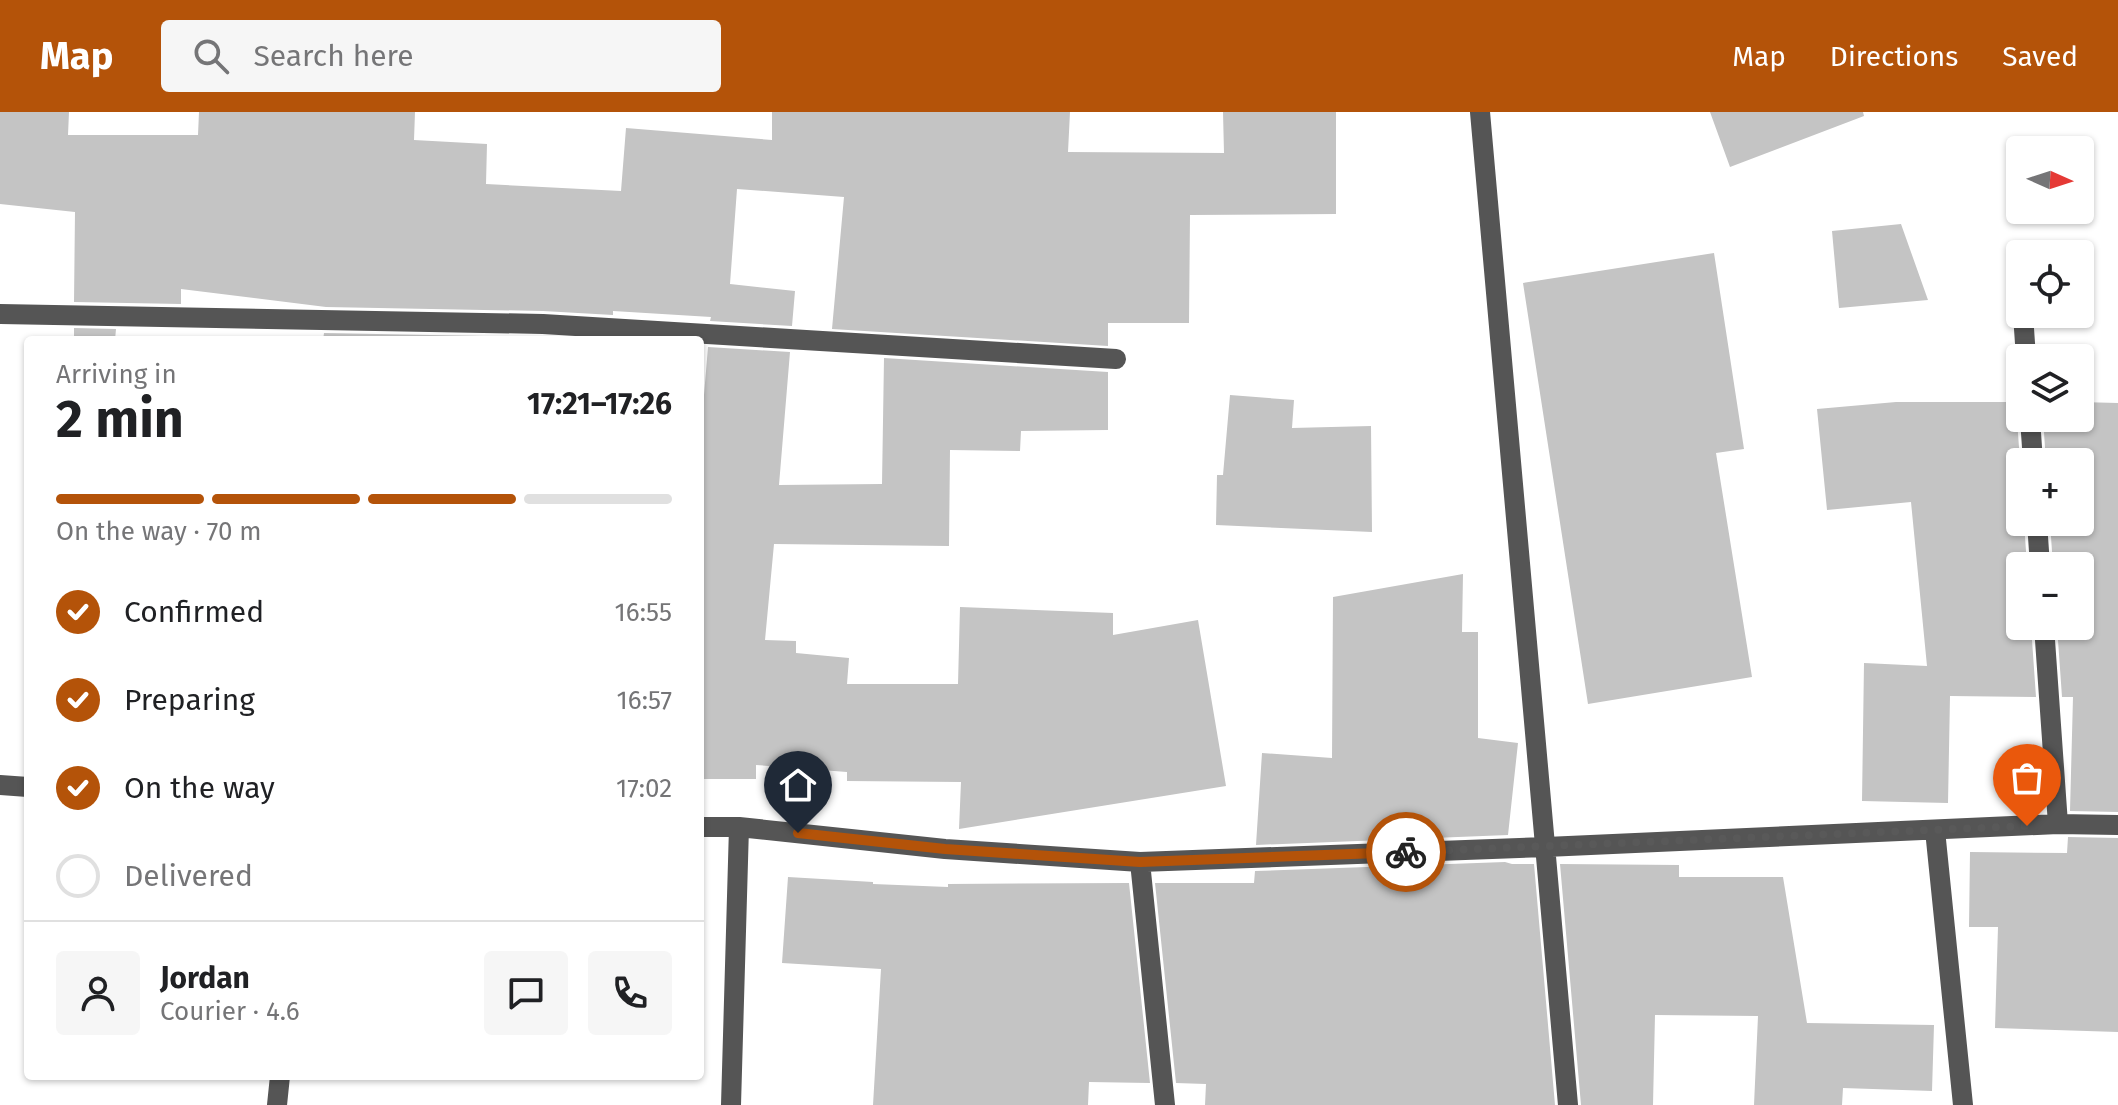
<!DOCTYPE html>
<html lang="en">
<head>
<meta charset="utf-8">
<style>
	body { margin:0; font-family:"Fira Sans",sans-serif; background:#f6f6f6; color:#202124; height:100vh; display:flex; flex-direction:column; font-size:30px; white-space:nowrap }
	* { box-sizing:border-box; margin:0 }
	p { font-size:26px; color:#757577 }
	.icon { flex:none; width:44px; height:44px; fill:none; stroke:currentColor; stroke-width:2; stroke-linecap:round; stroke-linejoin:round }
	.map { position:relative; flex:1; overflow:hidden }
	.sheet { position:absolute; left:24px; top:224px; width:680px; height:744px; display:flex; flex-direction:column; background:#fff; border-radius:8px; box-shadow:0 2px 6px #0004 }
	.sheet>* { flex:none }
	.needle { width:52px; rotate:93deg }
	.buttons { position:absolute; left:2006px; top:24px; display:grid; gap:16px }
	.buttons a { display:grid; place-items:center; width:88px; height:88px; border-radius:8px; background:#fff; box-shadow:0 2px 6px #0004; font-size:40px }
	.pin { position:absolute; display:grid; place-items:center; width:68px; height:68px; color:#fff; margin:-82px -34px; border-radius:50% 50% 50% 0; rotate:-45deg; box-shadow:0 0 8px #0007 }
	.pin .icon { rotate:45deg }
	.courier { position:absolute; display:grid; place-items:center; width:80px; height:80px; margin:-40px; border:6px solid #b45309; border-radius:50%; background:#fff; color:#222; box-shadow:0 2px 10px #0007 }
	.summary em { font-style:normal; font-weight:700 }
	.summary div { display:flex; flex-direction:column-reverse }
	.summary { display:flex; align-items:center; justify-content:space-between; height:136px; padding:0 32px }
	h1 { font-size:52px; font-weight:700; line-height:60px }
	.bar { display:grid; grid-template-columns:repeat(4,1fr); gap:12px 8px; align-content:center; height:96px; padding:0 32px }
	.bar i { height:10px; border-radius:6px; background:#e0e0e0 }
	.bar .active { background:#b45309 }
	.bar p { grid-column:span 4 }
	.line { display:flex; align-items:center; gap:20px; padding:0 32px; border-top:2px solid #e0e0e0 }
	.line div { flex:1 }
	.round { display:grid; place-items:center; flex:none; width:84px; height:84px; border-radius:8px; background:#f6f6f6 }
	ol { padding:0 32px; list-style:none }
	li { display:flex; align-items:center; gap:24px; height:88px }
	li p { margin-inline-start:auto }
	li .icon { padding:8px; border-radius:50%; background:#b45309; color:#fff; stroke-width:4 }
	li:last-child { color:#757577 }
	li i { width:44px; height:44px; border:4px solid #e0e0e0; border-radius:50% }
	header { display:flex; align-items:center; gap:48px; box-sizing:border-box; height:112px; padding:0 40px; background:#b45309; color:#fff }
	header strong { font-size:38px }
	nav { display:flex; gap:44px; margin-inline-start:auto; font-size:28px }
	.search { width:560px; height:72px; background:#f6f6f6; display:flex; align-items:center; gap:20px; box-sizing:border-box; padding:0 28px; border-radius:8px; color:#757577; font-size:30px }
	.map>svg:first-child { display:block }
</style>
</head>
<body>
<header>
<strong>Map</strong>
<div class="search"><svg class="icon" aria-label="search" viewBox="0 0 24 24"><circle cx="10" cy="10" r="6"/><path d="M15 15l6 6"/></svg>Search here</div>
<nav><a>Map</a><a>Directions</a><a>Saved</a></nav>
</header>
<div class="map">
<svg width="2118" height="993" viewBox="0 0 2118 993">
	<rect width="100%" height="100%" fill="#fff"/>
	<path fill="#c4c4c4" d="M0,0h69l-1,23h130l1,-23h216l-1,28 73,4 -1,40 135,7 5,-63 146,12v-28h298l-2,40 156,1 -1,-41h113v102l-146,1 -1,108h-81v23l-276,-17 12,-132 -107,-8 -7,95 65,7 -3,35 -82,-5 1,-4 -98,-6v4l-70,-4 -217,-4 -145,-18v15l-107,-2 1,-90 -75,-8z
		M1710,0h153l1,4 -134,51z
		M1901,112l27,76 -89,8 -7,-77z
		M1714,141l30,196 -28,4 36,224 -164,27 -65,-421z
		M74,216l42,1 -1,11h-41z
		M324,221l218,4 50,3h-269z
		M708,235l82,5 -11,133 103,-1 2,-126 224,14v58l-87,1 -1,20 -70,-1 -1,96 -175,-2 -9,96 31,1v12l53,5 -2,26h111l2,-77 153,6v22l85,-15 28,166 -267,43 2,-47 -114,-1v-9l-91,-7v14h-56v-336z
		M1230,283l64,5 -2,28 79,-2 1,106 -156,-7 1,-50h6z
		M1896,290h124l-3,17 3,43v60h4l3,44h-7v60h11l5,71 -86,-1 -2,107 -86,-2 2,-138 63,3 -16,-164 -84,8 -10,-101z
		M2080,290l38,1v409l-48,-1 3,-114h-11l-5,-71h23v-60h-27l-3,-44h30v-60h-34l-3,-44h37z
		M1463,462l-1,58h16v106l40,5 -10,92 -252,10 6,-92 70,5 1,-161z
		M2068,725l50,1v194l-123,-4 3,-101h-29l1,-75 97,1z
		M1505,750l7,2h22l21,241h-350l1,-21 -30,-1 -21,-200h99l1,-12z
		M1560,752l119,1v12h104l24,146 127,2 -2,66 -89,-3 -1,17h-88l4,-89 -103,-1 -2,90h-72z
		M788,765l85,5v2l75,3v-3l181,-1 21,200 -61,-1 -1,23h-215l8,-136 -99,-6z"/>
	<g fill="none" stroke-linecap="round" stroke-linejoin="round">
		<path stroke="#555" stroke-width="20" d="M1480,0l88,993
			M0,202l543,10 573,35
			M2023,202l3,44
			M2030,306l3,44
			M2037,410l3,44
			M2044,514l14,198
			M0,673l28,2
			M700,715h39l206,22 195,13 406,-15 512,-23 60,1
			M1935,718l28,275
			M1140,750l25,243
			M277,993l3,-29
			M731,993l8,-278"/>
	</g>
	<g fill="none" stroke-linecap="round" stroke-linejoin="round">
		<path stroke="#595959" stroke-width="8" stroke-dasharray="0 14.4" d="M1406,740l621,-26"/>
		<path stroke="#b45309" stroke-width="10" d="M798,721l147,16 195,13 266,-10"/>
	</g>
</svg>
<div class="buttons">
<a><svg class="needle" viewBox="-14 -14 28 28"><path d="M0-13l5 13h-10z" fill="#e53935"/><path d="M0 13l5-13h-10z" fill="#757577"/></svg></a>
<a><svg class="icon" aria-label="locate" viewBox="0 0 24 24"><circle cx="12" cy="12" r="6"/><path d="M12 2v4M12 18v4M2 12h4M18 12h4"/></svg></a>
<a><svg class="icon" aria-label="layers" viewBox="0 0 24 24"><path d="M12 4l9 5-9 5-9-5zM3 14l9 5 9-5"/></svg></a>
<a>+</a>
<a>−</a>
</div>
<div class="pin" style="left:2027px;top:714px;background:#ea580c"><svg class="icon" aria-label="bag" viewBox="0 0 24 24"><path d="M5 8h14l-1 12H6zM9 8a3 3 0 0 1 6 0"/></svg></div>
<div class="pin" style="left:798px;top:721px;background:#1f2937"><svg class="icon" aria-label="home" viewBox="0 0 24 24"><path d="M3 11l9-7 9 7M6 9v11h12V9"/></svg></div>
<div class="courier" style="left:1406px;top:740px"><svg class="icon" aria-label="bike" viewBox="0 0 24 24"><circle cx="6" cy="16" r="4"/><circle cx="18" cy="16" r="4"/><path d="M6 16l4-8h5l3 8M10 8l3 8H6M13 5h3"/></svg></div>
<section class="sheet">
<div class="summary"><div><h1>2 min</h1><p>Arriving in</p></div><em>17:21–17:26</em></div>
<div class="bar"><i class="active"></i><i class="active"></i><i class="active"></i><i></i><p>On the way · 70 m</p></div>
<ol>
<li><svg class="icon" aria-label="check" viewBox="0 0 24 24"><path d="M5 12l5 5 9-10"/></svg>Confirmed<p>16:55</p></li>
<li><svg class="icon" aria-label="check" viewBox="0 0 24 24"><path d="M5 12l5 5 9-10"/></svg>Preparing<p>16:57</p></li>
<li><svg class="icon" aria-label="check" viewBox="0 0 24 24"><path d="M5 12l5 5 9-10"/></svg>On the way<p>17:02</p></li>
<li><i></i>Delivered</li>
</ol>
<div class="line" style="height:144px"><a class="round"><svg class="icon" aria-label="person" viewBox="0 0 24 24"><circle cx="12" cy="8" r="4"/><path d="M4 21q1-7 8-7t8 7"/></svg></a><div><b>Jordan</b><p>Courier · 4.6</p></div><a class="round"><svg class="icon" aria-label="chat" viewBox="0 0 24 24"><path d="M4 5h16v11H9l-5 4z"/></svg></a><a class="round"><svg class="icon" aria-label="phone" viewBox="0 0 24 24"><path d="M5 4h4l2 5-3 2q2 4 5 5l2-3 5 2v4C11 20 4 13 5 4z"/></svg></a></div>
</section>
</div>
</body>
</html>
